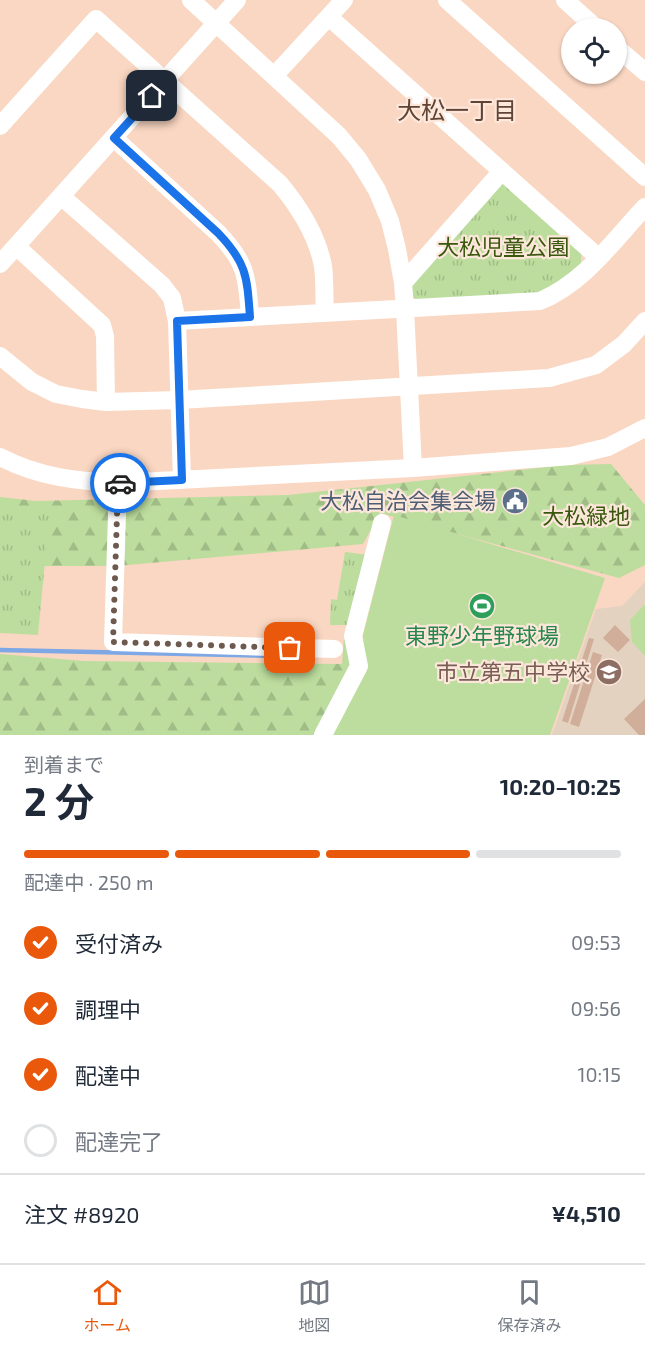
<!DOCTYPE html>
<html lang="ja">
<head>
<meta charset="utf-8">
<style>
	body { margin:0; font-family:"Exo 2","Noto Sans JP",sans-serif; background:#f6f6f7; color:#1f2937; height:100vh; display:flex; flex-direction:column; font-size:22px; white-space:nowrap }
	* { box-sizing:border-box; margin:0 }
	p { font-size:20px; color:#747a83 }
	.icon { flex:none; width:33px; height:33px; fill:none; stroke:currentColor; stroke-width:2; stroke-linecap:round; stroke-linejoin:round }
	.map { position:relative; height:735px; overflow:hidden }
	.panel { display:flex; flex-direction:column; background:#fff; flex:1 }
	.panel>* { flex:none }
	.buttons { position:absolute; left:561px; top:18px; display:grid; gap:12px }
	.buttons a { display:grid; place-items:center; width:66px; height:66px; border-radius:50%; background:#fff; box-shadow:0 2px 4px #0004; font-size:30px }
	.pin { position:absolute; display:grid; place-items:center; width:51px; height:51px; color:#fff; margin:-26px; border-radius:12px; box-shadow:0 3px 9px #0006 }
	.courier { position:absolute; display:grid; place-items:center; width:60px; height:60px; margin:-30px; border:4px solid #1a73e8; border-radius:50%; background:#fff; color:#222; box-shadow:0 2px 8px #0007 }
	.headline em { font-style:normal; font-weight:700 }
	.headline div { display:flex; flex-direction:column-reverse }
	.headline { display:flex; align-items:center; justify-content:space-between; height:102px; padding:0 24px }
	h1 { font-size:39px; font-weight:700; line-height:45px }
	.bar { display:grid; grid-template-columns:repeat(4,1fr); gap:9px 6px; align-content:center; height:72px; padding:0 24px }
	.bar i { height:8px; border-radius:4px; background:#e0e1e3 }
	.bar .active { background:#ea580c }
	.bar p { grid-column:span 4 }
	.line { display:flex; align-items:center; gap:15px; padding:0 24px; border-top:2px solid #e0e1e3 }
	.line div { flex:1 }
	ol { padding:0 24px; list-style:none }
	li { display:flex; align-items:center; gap:18px; height:66px }
	li p { margin-inline-start:auto }
	li .icon { padding:6px; border-radius:50%; background:#ea580c; color:#fff; stroke-width:4 }
	li:last-child { color:#747a83 }
	li i { width:33px; height:33px; border:3px solid #e0e1e3; border-radius:50% }
	.tabs { display:flex; justify-content:space-around; align-items:center; height:84px; border-top:2px solid #e0e1e3; background:#fff; font-size:16px; color:#747a83 }
	.tabs a { display:grid; justify-items:center; gap:3px }
	.tabs .active { color:#ea580c }
	.map>svg:first-child { display:block }
</style>
</head>
<body>
<div class="map">
<svg width="645" height="735" viewBox="0 0 645 735">
	<defs>
		<pattern id="forest-firs" width="22" height="20" patternUnits="userSpaceOnUse" patternTransform="scale(1.5)"><rect width="22" height="20" fill="#bcdd9e"/><path d="M5 1l3.5 6h-7zM16 11l3.5 6h-7z" fill="#a1bd87"/></pattern>
		<pattern id="park-tufts" width="24" height="20" patternUnits="userSpaceOnUse" patternTransform="scale(1.5)"><rect width="24" height="20" fill="#bcdd9e"/><path d="M3 7l-1-3M5 7V3M7 7l1-3M15 17l-1-3M17 17v-4M19 17l1-3" fill="none" stroke="#a1bd87"/></pattern>
	</defs>
	<rect width="100%" height="100%" fill="#fad7c2"/>
	<path fill="#e4d2c1" d="M645,582v153h-93l44,-126 26,-3z"/>
	<path fill="url(#forest-firs)" d="M611,464l34,41v60l-26,13 -239,-65 -17,31 -246,22h-117v-69l36,4 252,-6 277,-30z
		M344,637l7,29 -37,69h-314v-81l84,7 258,3z"/>
	<path fill="url(#park-tufts)" d="M502,181l79,72v12l-18,17 -25,12 -121,6 -4,-3 -2,-19z
		M0,507l50,2 -12,126 -38,-2z
		M345,552l24,3 -22,70h-17l1,-26 6,1z"/>
	<path fill="#bcdd9e" d="M394,515l211,63 -55,157h-220l35,-65 -2,-35z
		M645,604v52l-13,-14 -2,-22z"/>
	<g fill="none" stroke-linecap="round" stroke-linejoin="round">
		<path stroke="#7da7e5" stroke-width="4.5" d="M0,650l278,6"/>
	</g>
	<path fill="#d0ae9a" d="M615,625l15,15 -12,12 -15,-14z
		M589,638l5,1 -26,84 -6,-2z
		M593,652l9,3 -23,72 -9,-3z
		M645,699v36h-6l-15,-16z"/>
	<g fill="none" stroke-linecap="round" stroke-linejoin="round">
		<path stroke="#fff" stroke-width="18" d="M191,0l148,136 19,23 19,31 13,31 7,28 6,34 2,26 8,159
			M447,0l198,177
			M565,0l31,28
			M329,17l270,241
			M616,47l29,25
			M274,76l70,-76
			M0,126l96,-107 184,165c20,24 37,51 43,82 2,15 1,32 2,47
			M114,138l104,95c29,30 29,44 32,84
			M61,196l101,89 10,13 5,23 5,159
			M16,246l86,79 3,11 1,66
			M0,264l237,-264
			M403,283l99,-112
			M177,321l363,-20c44,-18 73,-60 105,-94
			M0,356l32,26 24,12 26,5 24,3 73,-2 370,-22 47,-13 28,-21 21,-23
			M0,457c38,20 76,24 118,26l295,-15 158,-12 37,-9 37,-19
			M118,483l-5,159 221,7
			M323,735l36,-69 -6,-30 29,-113"/>
	</g>
	<g fill="none" stroke-linecap="round" stroke-linejoin="round">
		<path stroke="#6d594d" stroke-width="6" stroke-dasharray="0 10.8" d="M120,483h-2l-5,159 177,6"/>
		<path stroke="#1a73e8" stroke-width="8" d="M120,483l62,-3 -5,-159 73,-4c-3,-40 -3,-54 -32,-84l-104,-95 38,-42"/>
	</g>
	<defs>
		<symbol id="civic-disc" viewBox="-11 -11 22 22"><circle r="9.5" fill="#5c6f8a" stroke="#fde7db"/><path d="M-.6-6.5H3V-4.5H.6V-3L4-1V1h2V6H-6V1h2V-1L-.6-3ZM-1.2 2.5V6h2.4V2.5Z" fill="#fff"/></symbol>
		<symbol id="stadium-disc" viewBox="-11 -11 22 22"><circle r="9.5" fill="#2e9e5b" stroke="#fde7db"/><path d="M0-5a6.5 5 0 1 0 0 10a6.5 5 0 1 0 0-10ZM-3.5-1.8h7v3.6h-7Z" fill="#fff"/></symbol>
		<symbol id="school-disc" viewBox="-11 -11 22 22"><circle r="9.5" fill="#8d6e63" stroke="#fde7db"/><path d="M0-5L7-2L0 1L-7-2ZM-4 1L0 2.5L4 1V4Q0 6-4 4Z" fill="#fff"/></symbol>
	</defs>
	<g fill-rule="evenodd">
		<use href="#civic-disc" x="500" y="486" width="30" height="30"/>
		<use href="#stadium-disc" x="467" y="591" width="30" height="30"/>
		<use href="#school-disc" x="594" y="657" width="30" height="30"/>
	</g>
	<g text-anchor="middle" stroke-width="4.5" stroke-linejoin="round" paint-order="stroke">
		<g font-size="22" fill="#39580d" stroke="#fde7db">
			<text x="503" y="255">大松児童公園</text>
			<text x="586" y="524">大松緑地</text>
		</g>
		<g font-size="22" fill="#4e5e75" stroke="#fde7db" text-anchor="end">
			<text x="496" y="509">大松自治会集会場</text>
		</g>
		<g font-size="22" fill="#27864d" stroke="#fde7db">
			<text x="482" y="644">東野少年野球場</text>
		</g>
		<g font-size="22" fill="#785e54" stroke="#fde7db" text-anchor="end">
			<text x="590" y="680">市立第五中学校</text>
		</g>
		<g font-size="24" fill="#604332" stroke="#fde7db">
			<text x="457" y="119">大松一丁目</text>
		</g>
	</g>
</svg>
<div class="buttons">
<a><svg class="icon" aria-label="locate" viewBox="0 0 24 24"><circle cx="12" cy="12" r="6"/><path d="M12 2v4M12 18v4M2 12h4M18 12h4"/></svg></a>
</div>
<div class="pin" style="left:290px;top:648px;background:#ea580c"><svg class="icon" aria-label="bag" viewBox="0 0 24 24"><path d="M5 8h14l-1 12H6zM9 8a3 3 0 0 1 6 0"/></svg></div>
<div class="pin" style="left:152px;top:96px;background:#1f2937"><svg class="icon" aria-label="home" viewBox="0 0 24 24"><path d="M3 11l9-7 9 7M6 9v11h12V9"/></svg></div>
<div class="courier" style="left:120px;top:483px"><svg class="icon" aria-label="car" viewBox="0 0 24 24"><path d="M5 17H2v-5l4-1 3-4h7l3 4 3 1v5h-3M9 17h6M6 11h13"/><circle cx="7" cy="17" r="2"/><circle cx="17" cy="17" r="2"/></svg></div>
</div>
<section class="panel">
<div class="headline"><div><h1>2 分</h1><p>到着まで</p></div><em>10:20–10:25</em></div>
<div class="bar"><i class="active"></i><i class="active"></i><i class="active"></i><i></i><p>配達中 · 250 m</p></div>
<ol>
<li><svg class="icon" aria-label="check" viewBox="0 0 24 24"><path d="M5 12l5 5 9-10"/></svg>受付済み<p>09:53</p></li>
<li><svg class="icon" aria-label="check" viewBox="0 0 24 24"><path d="M5 12l5 5 9-10"/></svg>調理中<p>09:56</p></li>
<li><svg class="icon" aria-label="check" viewBox="0 0 24 24"><path d="M5 12l5 5 9-10"/></svg>配達中<p>10:15</p></li>
<li><i></i>配達完了</li>
</ol>
<div class="line" style="height:78px"><div>注文 #8920</div><b>¥4,510</b></div>
</section>
<nav class="tabs">
<a class="active"><svg class="icon" aria-label="home" viewBox="0 0 24 24"><path d="M3 11l9-7 9 7M6 9v11h12V9"/></svg>ホーム</a>
<a><svg class="icon" aria-label="map" viewBox="0 0 24 24"><path d="M3 6l6-2 6 2 6-2v14l-6 2-6-2-6 2zM9 4v14M15 6v14"/></svg>地図</a>
<a><svg class="icon" aria-label="saved" viewBox="0 0 24 24"><path d="M7 4h10v16l-5-4-5 4z"/></svg>保存済み</a>
</nav>
</body>
</html>
